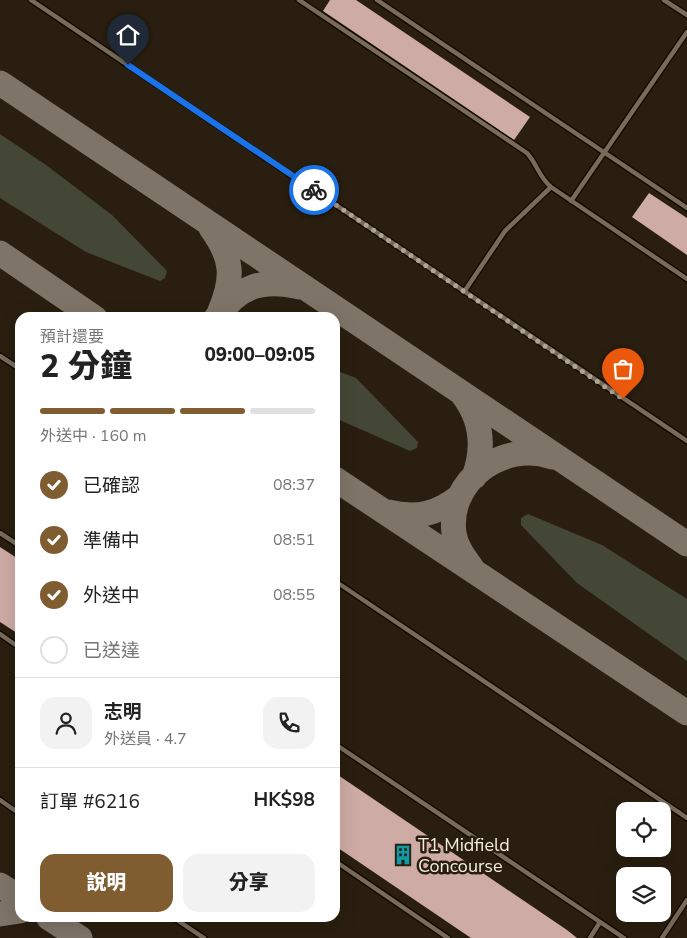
<!DOCTYPE html>
<html lang="zh-TW">
<head>
<meta charset="utf-8">
<style>
	body { margin:0; font-family:"Nunito Sans","Noto Sans TC",sans-serif; background:#f2f2f2; color:#222; height:100vh; display:flex; flex-direction:column; font-size:19px; white-space:nowrap }
	* { box-sizing:border-box; margin:0 }
	p { font-size:16px; color:#767676 }
	.icon { flex:none; width:28px; height:28px; fill:none; stroke:currentColor; stroke-width:2; stroke-linecap:round; stroke-linejoin:round }
	.map { position:relative; flex:1; overflow:hidden }
	.panel { position:absolute; left:15px; top:312px; width:325px; height:610px; display:flex; flex-direction:column; background:#fff; border-radius:15px; box-shadow:0 5px 20px #0002 }
	.panel>* { flex:none }
	.fabs { position:absolute; left:616px; top:802px; display:grid; gap:10px }
	.fabs a { display:grid; place-items:center; width:55px; height:55px; border-radius:10px; background:#fff; box-shadow:0 5px 20px #0002; font-size:25px }
	.pin { position:absolute; display:grid; place-items:center; width:42px; height:42px; color:#fff; margin:-51px -21px; border-radius:50% 50% 50% 0; rotate:-45deg; box-shadow:0 0 5px #0007 }
	.pin .icon { rotate:45deg }
	.courier { position:absolute; display:grid; place-items:center; width:50px; height:50px; margin:-25px; border:4px solid #1a73e8; border-radius:50%; background:#fff; color:#222; box-shadow:0 1px 6px #0007 }
	.headline em { font-style:normal; font-weight:800 }
	.headline div { display:flex; flex-direction:column-reverse }
	.headline { display:flex; align-items:center; justify-content:space-between; height:85px; padding:0 25px }
	h1 { font-size:32px; font-weight:800; line-height:38px }
	.bar { display:grid; grid-template-columns:repeat(4,1fr); gap:8px 5px; align-content:center; height:60px; padding:0 25px }
	.bar i { height:6px; border-radius:4px; background:#e0e0e0 }
	.bar .current { background:#805d30 }
	.bar p { grid-column:span 4 }
	.line { display:flex; align-items:center; gap:12px; padding:0 25px; border-top:1px solid #e0e0e0 }
	.line div { flex:1 }
	.round { display:grid; place-items:center; flex:none; width:52px; height:52px; border-radius:15px; background:#f2f2f2 }
	ol { padding:0 25px; list-style:none }
	li { display:flex; align-items:center; gap:15px; height:55px }
	li p { margin-inline-start:auto }
	li .icon { padding:5px; border-radius:50%; background:#805d30; color:#fff; stroke-width:4 }
	li:last-child { color:#767676 }
	li i { width:28px; height:28px; border:2px solid #e0e0e0; border-radius:50% }
	.button { display:flex; gap:10px; margin-top:auto; padding:10px 25px }
	.button a { flex:1; height:58px; border-radius:15px; background:#805d30; color:#fff; font-size:20px; font-weight:800; line-height:58px; text-align:center }
	.button a+a { background:#f2f2f2; color:#222 }
	.map>svg:first-child { display:block }
</style>
</head>
<body>
<div class="map">
<svg width="687" height="938" viewBox="0 0 687 938">
	<rect width="100%" height="100%" fill="#291e0f"/>
	<path fill="#454736" d="M0,134l46,31 66,50 55,56 -2,7 -5,3 -74,-29 -86,-54z
		M335,370l21,8 62,64 -1,6 -7,3 -75,-33z
		M528,514l74,31 85,54v62l-110,-78 -56,-58v-7z"/>
	<g fill="none" stroke-linecap="round" stroke-linejoin="round">
		<path stroke="#7e7468" stroke-width="25" d="M0,83l687,461
			M211,228c22,30 23,50 9,83
			M0,253l95,65
			M216,318c23,-32 46,-40 84,-31
			M463,395c19,25 22,52 11,82
			M335,479l352,234
			M388,512c29,7 49,2 72,-16
			M472,568c-8,-11 -16,-21 -18,-35 -7,-53 50,-93 98,-76
			M0,885l20,13
			M0,914l20,-3
			M49,918l31,20"/>
	</g>
	<path fill="#ceaba5" d="M330,0h26l174,117 -16,23 -191,-129z
		M649,193l38,25v37l-55,-38z
		M0,547l20,13v75l-20,-13z
		M335,773l232,157 10,8h-106l-124,-84 -12,-8z"/>
	<g fill="none" stroke-linecap="round" stroke-linejoin="round">
		<defs>
			<path id="lane" d="M31,0l656,441
				M299,0l228,153c10,11 12,24 24,34l136,92
				M377,0l310,208
				M664,0l23,15
				M571,201l116,-169
				M464,292l41,-61 46,-44
				M0,356l20,13
				M0,533l20,13
				M335,581l352,237
				M0,634l20,14
				M335,744l289,194
				M0,800l20,14
				M335,861l113,77
				M174,918l30,20
				M590,938l10,-16
				M662,938l25,-38"/>
		</defs>
		<use href="#lane" stroke="#110800" stroke-width="7"/>
		<use href="#lane" stroke="#786b5a" stroke-width="4.5"/>
	</g>
	<g fill="none" stroke-linecap="round" stroke-linejoin="round">
		<path stroke="#ada599" stroke-width="5" stroke-dasharray="0 9" d="M314,190l309,209"/>
		<path stroke="#1a73e8" stroke-width="6" d="M128,65l186,125"/>
	</g>
	<defs>
		<symbol id="building-bare" viewBox="-9 -9 18 18"><path d="M-4-6H4V6H1V3H-1V6H-4ZM-2.5-4.3h1.7v1.8h-1.7ZM.8-4.3h1.7v1.8H.8ZM-2.5-1h1.7V.8h-1.7ZM.8-1h1.7V.8H.8Z" fill="#0f9aa8" stroke="#291e0f" stroke-width="2.5" paint-order="stroke"/></symbol>
	</defs>
	<g fill-rule="evenodd">
		<use href="#building-bare" x="389" y="841" width="28" height="28"/>
	</g>
	<g text-anchor="middle" stroke-width="5" stroke-linejoin="round" paint-order="stroke">
		<g font-size="18" fill="#f4ede3" stroke="#291e0f" text-anchor="start">
			<text x="418" y="851">T1 Midfield<tspan x="418" dy="21">Concourse</tspan></text>
		</g>
	</g>
</svg>
<div class="fabs">
<a><svg class="icon" aria-label="locate" viewBox="0 0 24 24"><circle cx="12" cy="12" r="6"/><path d="M12 2v4M12 18v4M2 12h4M18 12h4"/></svg></a>
<a><svg class="icon" aria-label="layers" viewBox="0 0 24 24"><path d="M12 4l9 5-9 5-9-5zM3 14l9 5 9-5"/></svg></a>
</div>
<div class="pin" style="left:623px;top:399px;background:#ea580c"><svg class="icon" aria-label="bag" viewBox="0 0 24 24"><path d="M5 8h14l-1 12H6zM9 8a3 3 0 0 1 6 0"/></svg></div>
<div class="pin" style="left:128px;top:65px;background:#1f2937"><svg class="icon" aria-label="home" viewBox="0 0 24 24"><path d="M3 11l9-7 9 7M6 9v11h12V9"/></svg></div>
<div class="courier" style="left:314px;top:190px"><svg class="icon" aria-label="bike" viewBox="0 0 24 24"><circle cx="6" cy="16" r="4"/><circle cx="18" cy="16" r="4"/><path d="M6 16l4-8h5l3 8M10 8l3 8H6M13 5h3"/></svg></div>
<section class="panel">
<div class="headline"><div><h1>2 分鐘</h1><p>預計還要</p></div><em>09:00–09:05</em></div>
<div class="bar"><i class="current"></i><i class="current"></i><i class="current"></i><i></i><p>外送中 · 160 m</p></div>
<ol>
<li><svg class="icon" aria-label="check" viewBox="0 0 24 24"><path d="M5 12l5 5 9-10"/></svg>已確認<p>08:37</p></li>
<li><svg class="icon" aria-label="check" viewBox="0 0 24 24"><path d="M5 12l5 5 9-10"/></svg>準備中<p>08:51</p></li>
<li><svg class="icon" aria-label="check" viewBox="0 0 24 24"><path d="M5 12l5 5 9-10"/></svg>外送中<p>08:55</p></li>
<li><i></i>已送達</li>
</ol>
<div class="line" style="height:90px"><a class="round"><svg class="icon" aria-label="person" viewBox="0 0 24 24"><circle cx="12" cy="8" r="4"/><path d="M4 21q1-7 8-7t8 7"/></svg></a><div><b>志明</b><p>外送員 · 4.7</p></div><a class="round"><svg class="icon" aria-label="phone" viewBox="0 0 24 24"><path d="M5 4h4l2 5-3 2q2 4 5 5l2-3 5 2v4C11 20 4 13 5 4z"/></svg></a></div>
<div class="line" style="height:65px"><div>訂單 #6216</div><b>HK$98</b></div>
<div class="button"><a>說明</a><a>分享</a></div>
</section>
</div>
</body>
</html>
